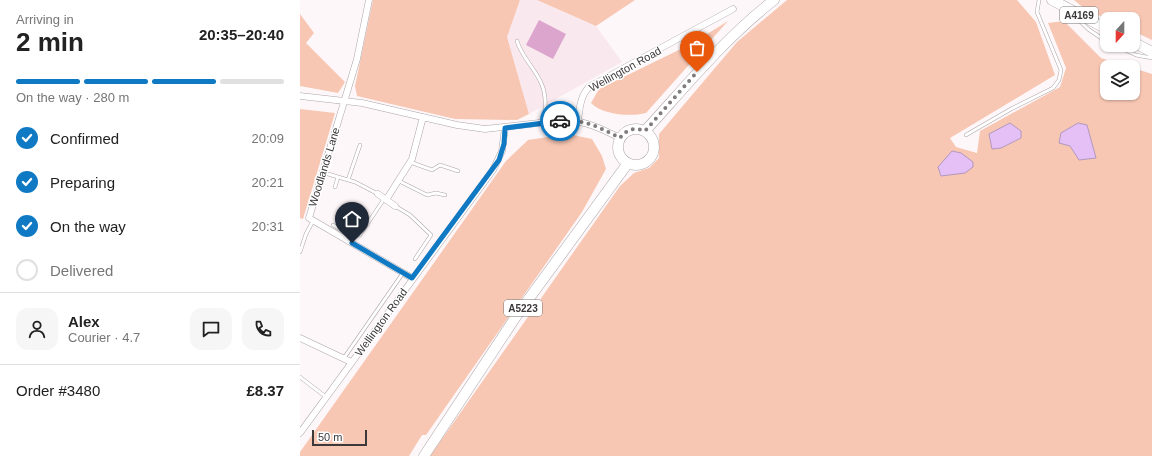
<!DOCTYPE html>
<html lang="en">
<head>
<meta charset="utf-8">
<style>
	body { margin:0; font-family:Helvetica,sans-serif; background:#f6f6f6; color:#222; height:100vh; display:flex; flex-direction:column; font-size:15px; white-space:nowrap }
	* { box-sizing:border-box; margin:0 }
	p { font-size:13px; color:#767676 }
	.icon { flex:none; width:22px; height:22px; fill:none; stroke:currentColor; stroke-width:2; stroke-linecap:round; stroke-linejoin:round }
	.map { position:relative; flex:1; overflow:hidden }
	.details { display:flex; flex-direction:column; background:#fff; width:300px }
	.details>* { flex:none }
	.needle { width:26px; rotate:201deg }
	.tools { position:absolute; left:800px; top:12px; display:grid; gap:8px }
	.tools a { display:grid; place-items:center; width:40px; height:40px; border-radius:8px; background:#fff; box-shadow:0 1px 3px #0004; font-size:20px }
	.scale { position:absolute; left:12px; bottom:10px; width:55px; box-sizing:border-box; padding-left:4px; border:2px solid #3c393a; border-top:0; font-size:11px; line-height:14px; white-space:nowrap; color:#3c393a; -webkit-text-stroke:3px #fff; paint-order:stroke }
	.pin { position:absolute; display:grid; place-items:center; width:34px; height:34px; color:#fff; margin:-41px -17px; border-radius:50% 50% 50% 0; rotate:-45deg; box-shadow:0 0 4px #0007 }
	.pin .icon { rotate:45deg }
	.courier { position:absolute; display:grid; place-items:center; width:40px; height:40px; margin:-20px; border:3px solid #0f79c4; border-radius:50%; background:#fff; color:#222; box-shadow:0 1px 5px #0007 }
	.headline em { font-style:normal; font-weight:800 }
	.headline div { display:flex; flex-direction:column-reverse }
	.headline { display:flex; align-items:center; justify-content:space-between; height:68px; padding:0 16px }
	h1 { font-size:26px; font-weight:800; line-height:30px }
	.bar { display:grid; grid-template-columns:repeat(4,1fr); gap:6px 4px; align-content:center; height:48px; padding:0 16px }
	.bar i { height:5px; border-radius:3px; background:#e0e0e0 }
	.bar .active { background:#0f79c4 }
	.bar p { grid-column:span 4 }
	.line { display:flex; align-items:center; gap:10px; padding:0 16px; border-top:1px solid #e0e0e0 }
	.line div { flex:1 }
	.round { display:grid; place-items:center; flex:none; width:42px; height:42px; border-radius:12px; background:#f6f6f6 }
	ol { padding:0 16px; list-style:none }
	li { display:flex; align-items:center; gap:12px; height:44px }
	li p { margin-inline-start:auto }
	li .icon { padding:4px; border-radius:50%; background:#0f79c4; color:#fff; stroke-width:4 }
	li:last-child { color:#767676 }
	li i { width:22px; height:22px; border:2px solid #e0e0e0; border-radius:50% }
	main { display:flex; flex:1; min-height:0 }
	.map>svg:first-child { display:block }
</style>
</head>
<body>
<main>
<section class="details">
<div class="headline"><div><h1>2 min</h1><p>Arriving in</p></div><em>20:35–20:40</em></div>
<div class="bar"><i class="active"></i><i class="active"></i><i class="active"></i><i></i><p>On the way · 280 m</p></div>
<ol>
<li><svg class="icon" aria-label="check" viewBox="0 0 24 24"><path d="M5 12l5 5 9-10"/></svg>Confirmed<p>20:09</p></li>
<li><svg class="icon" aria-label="check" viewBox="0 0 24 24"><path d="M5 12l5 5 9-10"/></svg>Preparing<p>20:21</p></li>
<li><svg class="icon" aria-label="check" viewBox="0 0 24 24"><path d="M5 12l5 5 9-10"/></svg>On the way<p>20:31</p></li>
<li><i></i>Delivered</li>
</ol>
<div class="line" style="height:72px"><a class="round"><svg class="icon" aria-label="person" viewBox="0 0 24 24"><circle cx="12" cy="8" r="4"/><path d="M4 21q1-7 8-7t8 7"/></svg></a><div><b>Alex</b><p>Courier · 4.7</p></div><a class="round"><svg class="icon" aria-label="chat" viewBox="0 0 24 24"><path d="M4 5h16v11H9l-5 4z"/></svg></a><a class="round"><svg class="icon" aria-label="phone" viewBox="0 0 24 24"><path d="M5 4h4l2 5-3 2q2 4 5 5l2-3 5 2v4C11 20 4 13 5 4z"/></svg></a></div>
<div class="line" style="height:52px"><div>Order #3480</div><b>£8.37</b></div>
</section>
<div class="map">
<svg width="852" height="456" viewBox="0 0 852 456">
	<rect width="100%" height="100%" fill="#fef7f9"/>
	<path fill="#f9e9ee" d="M220,0h17l59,26 26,36 -93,52 -22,-77z"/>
	<path fill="#f8c7b3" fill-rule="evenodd" d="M73,0h147l-13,37 22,77 -12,6 -62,-1 -98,-23 -2,-10z
		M237,0h98l-39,26z
		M487,0h230l19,22 19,53 -105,63 6,9 21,6 3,-22 80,-44 6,-19 -18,-45 16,-2 37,37 28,9h-22v26h26v-25l19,6v382h-722l190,-270 14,-13 15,-5 10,-10v-24l78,-92zM770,146l26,12 -17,2z
		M774,0h78v40l-19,-9v-12h-26l-22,-10z
		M0,14l14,19 -8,10 39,39 -7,11 -38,-7z
		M428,21l-82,92c-16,4 -43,2 -55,-10l8,-14 92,-45z
		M0,109l35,4 -32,106 -3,-1z
		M268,134l24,5 10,17 4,13 -24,43 -156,223h-4l-13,21h-109v-4l206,-291 22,-21z"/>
	<path fill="#e4c0f6" stroke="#b298be" d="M710,123l11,8v7l-20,10 -9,1 -3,-15z
		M778,123l9,2 9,33 -17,2 -9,-14 -11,-3 2,-10z
		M652,151l9,2 12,9v5l-8,6 -24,3 -3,-9z"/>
	<path fill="#dba5cd" d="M239,20l27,14 -13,25 -27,-14z"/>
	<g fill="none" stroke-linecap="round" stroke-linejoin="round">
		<defs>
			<path id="service" d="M777,18l11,11 19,13
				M217,41c5,17 19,28 25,44 5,12 3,25 2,38
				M814,45l22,10 16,3
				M666,135l45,-26 42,-21 6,-8 2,-10 -24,-58 2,-12
				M110,162l22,8 8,-5 18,6
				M28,174l27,8 23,12
				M48,180l12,-35
				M99,181l28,14 9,-2 9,2
				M35,187l3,-10
				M95,206l15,9 21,20 -16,24
				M33,225l20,11 7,-1 24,-36
				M0,252l6,-18 7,-13
				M44,358l59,-85
				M0,377l26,20"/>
			<path id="minor" d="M69,0l-12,59 -48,159 103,60
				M0,96l62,7 95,22 28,4 80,-9c21,1 37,9 55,18
				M278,120c2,-13 2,-23 11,-33l144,-78
				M78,194l17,12
				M86,200l26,-41 11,-42
				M0,338l51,24
				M0,433l193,-263 9,-19 3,-23"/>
			<path id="primary" d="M752,0l55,29
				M833,42l19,10
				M318 147a18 18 0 1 1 36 0a18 18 0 1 1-36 0Z
				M345,131c42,-46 80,-93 129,-131
				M124,456l93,-141 111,-152"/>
		</defs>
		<use href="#service" stroke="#aca5a7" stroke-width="4"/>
		<use href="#minor" stroke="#aca5a7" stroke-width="7"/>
		<use href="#primary" stroke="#aca5a7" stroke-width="11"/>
		<use href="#service" stroke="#fff" stroke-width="3"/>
		<use href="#minor" stroke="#fff" stroke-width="6"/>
		<use href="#primary" stroke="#fff" stroke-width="10"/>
	</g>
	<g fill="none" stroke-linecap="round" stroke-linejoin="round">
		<path stroke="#807c7d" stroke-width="4" stroke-dasharray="0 7.2" d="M260,121c22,-3 41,7 60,17 7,-9 15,-11 25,-7l52,-59"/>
		<path stroke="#0f79c4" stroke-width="5" d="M52,243l60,35 87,-118 5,-16 1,-16 55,-7"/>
	</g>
	<g text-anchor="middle" stroke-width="3" stroke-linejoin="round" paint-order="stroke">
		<g fill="#fff" stroke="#767475" stroke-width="1">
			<rect x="760" y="7" width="38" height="16" rx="3"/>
			<rect x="204" y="300" width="38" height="16" rx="3"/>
		</g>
		<g font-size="10" font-weight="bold" fill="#3c393a">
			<text x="779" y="19">A4169</text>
			<text x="223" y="312">A5223</text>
		</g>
		<g font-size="11" fill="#3c393a" stroke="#fff">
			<text transform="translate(325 69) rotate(-29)" y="4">Wellington Road</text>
			<text transform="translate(24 167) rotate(-73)" y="4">Woodlands Lane</text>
			<text transform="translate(81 322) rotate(-54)" y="4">Wellington Road</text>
		</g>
	</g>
</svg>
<div class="tools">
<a><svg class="needle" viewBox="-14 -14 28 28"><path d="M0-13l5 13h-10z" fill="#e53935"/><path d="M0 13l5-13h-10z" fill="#767676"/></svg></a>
<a><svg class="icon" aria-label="layers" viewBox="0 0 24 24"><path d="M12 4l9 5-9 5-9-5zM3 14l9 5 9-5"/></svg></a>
</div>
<div class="scale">50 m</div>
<div class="pin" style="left:397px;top:72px;background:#ea580c"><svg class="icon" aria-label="bag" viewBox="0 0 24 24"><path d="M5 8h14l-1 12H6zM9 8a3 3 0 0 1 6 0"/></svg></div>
<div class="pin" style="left:52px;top:243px;background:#1f2937"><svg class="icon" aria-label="home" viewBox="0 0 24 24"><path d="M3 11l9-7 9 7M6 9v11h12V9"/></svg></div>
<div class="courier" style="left:260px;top:121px"><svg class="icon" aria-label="car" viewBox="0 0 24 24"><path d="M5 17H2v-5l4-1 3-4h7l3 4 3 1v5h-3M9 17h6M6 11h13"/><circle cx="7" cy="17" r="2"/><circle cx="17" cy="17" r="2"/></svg></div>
</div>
</main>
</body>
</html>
